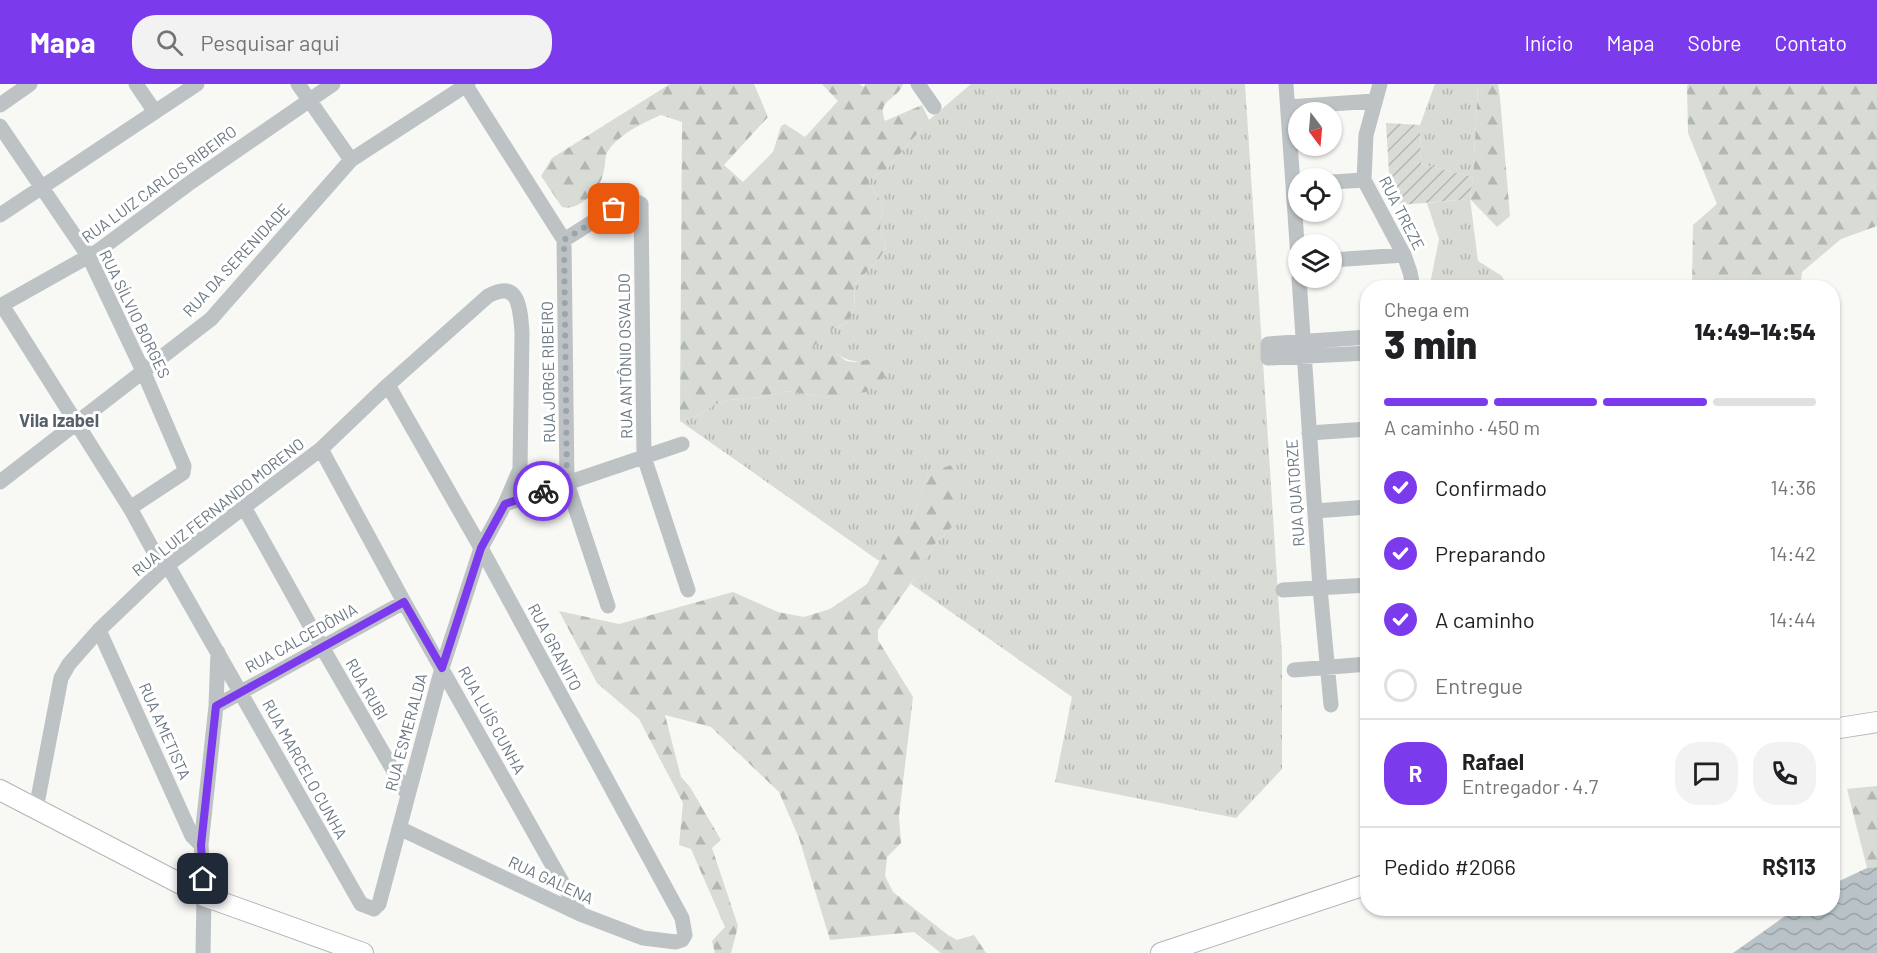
<!DOCTYPE html>
<html lang="pt">
<head>
<meta charset="utf-8">
<style>
	body { margin:0; font-family:Barlow,sans-serif; background:#f2f2f2; color:#202124; height:100vh; display:flex; flex-direction:column; font-size:22px; white-space:nowrap }
	* { box-sizing:border-box; margin:0 }
	p { font-size:20px; color:#757577 }
	.icon { flex:none; width:33px; height:33px; fill:none; stroke:currentColor; stroke-width:2; stroke-linecap:round; stroke-linejoin:round }
	.map { position:relative; flex:1; overflow:hidden }
	.sheet { position:absolute; left:1360px; top:196px; width:480px; height:636px; display:flex; flex-direction:column; background:#fff; border-radius:24px; box-shadow:0 2px 4px #0004 }
	.sheet>* { flex:none }
	.needle { width:39px; rotate:164deg }
	.tools { position:absolute; left:1288px; top:18px; display:grid; gap:12px }
	.tools a { display:grid; place-items:center; width:54px; height:54px; border-radius:50%; background:#fff; box-shadow:0 2px 4px #0004; font-size:30px }
	.pin { position:absolute; display:grid; place-items:center; width:51px; height:51px; color:#fff; margin:-26px; border-radius:12px; box-shadow:0 3px 9px #0006 }
	.courier { position:absolute; display:grid; place-items:center; width:60px; height:60px; margin:-30px; border:4px solid #7c3aed; border-radius:50%; background:#fff; color:#222; box-shadow:0 2px 8px #0007 }
	.head em { font-style:normal; font-weight:800 }
	.head div { display:flex; flex-direction:column-reverse }
	.head { display:flex; align-items:center; justify-content:space-between; height:102px; padding:0 24px }
	h1 { font-size:39px; font-weight:800; line-height:45px }
	.bar { display:grid; grid-template-columns:repeat(4,1fr); gap:9px 6px; align-content:center; height:72px; padding:0 24px }
	.bar i { height:8px; border-radius:4px; background:#e0e0e0 }
	.bar .current { background:#7c3aed }
	.bar p { grid-column:span 4 }
	.line { display:flex; align-items:center; gap:15px; padding:0 24px; border-top:2px solid #e0e0e0 }
	.line div { flex:1 }
	.round { display:grid; place-items:center; flex:none; width:63px; height:63px; border-radius:24px; background:#f2f2f2 }
	ol { padding:0 24px; list-style:none }
	li { display:flex; align-items:center; gap:18px; height:66px }
	li p { margin-inline-start:auto }
	li .icon { padding:6px; border-radius:50%; background:#7c3aed; color:#fff; stroke-width:4 }
	li:last-child { color:#757577 }
	li i { width:33px; height:33px; border:3px solid #e0e0e0; border-radius:50% }
	header { display:flex; align-items:center; gap:36px; box-sizing:border-box; height:84px; padding:0 30px; background:#7c3aed; color:#fff }
	header strong { font-size:28px }
	nav { display:flex; gap:33px; margin-inline-start:auto; font-size:21px }
	.search { width:420px; height:54px; background:#f2f2f2; display:flex; align-items:center; gap:15px; box-sizing:border-box; padding:0 21px; border-radius:24px; color:#757577; font-size:22px }
	.map>svg:first-child { display:block }
</style>
</head>
<body>
<header>
<strong>Mapa</strong>
<div class="search"><svg class="icon" aria-label="search" viewBox="0 0 24 24"><circle cx="10" cy="10" r="6"/><path d="M15 15l6 6"/></svg>Pesquisar aqui</div>
<nav><a>Início</a><a>Mapa</a><a>Sobre</a><a>Contato</a></nav>
</header>
<div class="map">
<svg width="1877" height="869" viewBox="0 0 1877 869">
	<defs>
		<pattern id="grass-tufts" width="24" height="20" patternUnits="userSpaceOnUse" patternTransform="scale(1.5)"><rect width="24" height="20" fill="#d8dcd5"/><path d="M3 7l-1-3M5 7V3M7 7l1-3M15 17l-1-3M17 17v-4M19 17l1-3" fill="none" stroke="#b3b7b2"/></pattern>
		<pattern id="forest-firs" width="22" height="20" patternUnits="userSpaceOnUse" patternTransform="scale(1.5)"><rect width="22" height="20" fill="#d8dcd5"/><path d="M5 1l3.5 6h-7zM16 11l3.5 6h-7z" fill="#b3b7b2"/></pattern>
		<pattern id="garden-furrows" width="10" height="10" patternUnits="userSpaceOnUse" patternTransform="scale(1.5)"><rect width="10" height="10" fill="#d8dcd5"/><path d="M-1 1l2-2M0 10L10 0M9 11l2-2" fill="none" stroke="#b3b7b2"/></pattern>
		<pattern id="water-waves" width="16" height="10" patternUnits="userSpaceOnUse" patternTransform="scale(1.5)"><rect width="16" height="10" fill="#b9c3c7"/><path d="M0 5q4-4 8 0t8 0" fill="none" stroke="#9aa3a7"/></pattern>
	</defs>
	<rect width="100%" height="100%" fill="#f8f8f5"/>
	<path fill="url(#grass-tufts)" d="M971,0h274l37,572v113l-46,49 -181,-36 17,-85 -161,-113 21,-37 27,-27 -31,-47 -15,45 -34,43 -199,-140 20,-6 15,-11 14,-4 31,-3 26,-6 44,7 55,-41c-21,3 -32,9 -49,-4l-37,7c6,-8 12,-23 21,-27 5,-3 13,-4 18,-6 19,-7 17,-25 16,-42l25,-26 7,-12 -6,-18 3,-24 -14,-22 2,-5 16,-9 42,-49z
		M1435,0h43l-5,93 -52,-13 -1,-39z
		M1470,115l8,62 24,15 6,12h-77v-9l8,-40 -12,-36z"/>
	<path fill="url(#forest-firs)" d="M670,0h84l14,33 -44,48 19,17 30,-30 8,-26 4,-2 20,13 33,-36 -16,-17h38l3,3 3,-3h37c-6,17 -27,15 -18,37l37,-16 7,15 -42,49 -16,9 -2,5 14,22 -3,24 6,18 -7,12 -25,26c2,37 -2,38 -36,49l-1,9 -17,16 27,-8 9,2 10,8 8,1 31,-5 4,1 1,5 -3,13 -21,16 -36,6 -44,-7 -26,6 -31,3 -14,4 -15,11 -20,6 2,-299 -21,-7c-18,8 -38,17 -51,33 -6,7 -4,14 -6,22 -2,13 -10,24 -20,31 -7,5 -14,8 -22,6l-21,-31 11,-18z
		M1478,0h20l2,14 10,118 -13,11 -27,-28 3,-22z
		M1688,0h189v142l-36,13 -39,33 -2,16h-108l1,-63 24,-21 -29,-71 -1,-47z
		M954,380l7,25 -2,31 -27,27 -14,26 -40,57v10l35,57 -14,119 2,27 -14,14 -2,19 8,16 55,43 9,5 17,-5 12,18h-45l-27,-21 -84,8 -31,-102 -20,-46 -68,-65 -46,-12 16,62 9,10 31,53 -9,8 26,78 -7,27h-16l-3,-12 13,-14 -34,-78 -12,-4 4,-42 -44,-84 -42,-36 -38,-72 60,13 114,-32 45,20 26,5 26,-8 37,-25 17,-31 29,-35 15,-45z
		M1877,702v81l-10,1 -20,-79z"/>
	<path fill="url(#garden-furrows)" d="M1386,39l34,2 1,39 52,13 -3,22 -70,6 -11,-32z"/>
	<path fill="url(#water-waves)" d="M1877,783v86h-144l62,-44h38v-25l34,-16z"/>
	<g fill="none" stroke-linecap="round" stroke-linejoin="round">
		<defs>
			<path id="major" d="M1833,645l44,-7
				M0,706l204,106 159,57
				M1161,869l207,-69"/>
		</defs>
		<use href="#major" stroke="#b1b6b9" stroke-width="22"/>
		<path stroke="#bdc2c5" stroke-width="15" d="M136,0l19,28
			M298,0l53,76
			M465,0l99,156
			M918,0l16,23
			M1286,0l13,188
			M1380,0l-14,51 -2,45 40,75 6,17 3,16
			M0,21l30,-21
			M1288,23l86,-6
			M0,42l89,131 55,116 40,93 -1,7 -53,35
			M1332,98l32,-2
			M0,131l197,-131
			M564,156l66,-42 11,6 3,253 44,133
			M564,156l3,243 41,123
			M1332,176l72,-5
			M1299,194l21,310 11,117
			M2,221l128,203 29,53 12,10 190,333 13,5 5,-5 63,-236 39,-120 24,-44 15,-35 2,-137c-2,-24 -3,-53 -34,-36l-100,89 -67,64 -156,118 -66,63 -30,34 -8,14 -25,131
			M0,222l98,-55 93,-69 142,-98
			M1368,253l-100,7v14l100,-5
			M388,301l93,163 201,370 3,17 -3,5 -6,2 -33,-4 -63,-24 -181,-86
			M1309,349l59,-4
			M321,365l83,153 176,312
			M0,398l211,-163 140,-159 117,-76
			M505,420l177,-60
			M244,423l78,140 85,147
			M1315,427l53,-4
			M1283,506l85,-5
			M99,546l93,206 9,9
			M1294,586l74,-6
			M216,622l188,-104
			M203,869l1,-57 -3,-51 15,-139 2,-54"/>
		<use href="#major" stroke="#fff" stroke-width="20"/>
	</g>
	<g fill="none" stroke-linecap="round" stroke-linejoin="round">
		<path stroke="#9ca5ab" stroke-width="6" stroke-dasharray="0 10.8" d="M543,407l24,-8 -3,-243 50,-31"/>
		<path stroke="#7c3aed" stroke-width="8" d="M203,795l-2,-34 15,-139 188,-104 38,66 39,-120 24,-44 38,-13"/>
	</g>
	<g text-anchor="middle" stroke-width="6" stroke-linejoin="round" paint-order="stroke">
		<g font-size="16" fill="#6a7883" stroke="#fff">
			<text transform="translate(159 100) rotate(-36)" y="6">RUA LUIZ CARLOS RIBEIRO</text>
			<text transform="translate(1402 129) rotate(63)" y="6">RUA TREZE</text>
			<text transform="translate(236 176) rotate(-47)" y="6">RUA DA SERENIDADE</text>
			<text transform="translate(135 230) rotate(64)" y="6">RUA SÍLVIO BORGES</text>
			<text transform="translate(625 272) rotate(-91)" y="6">RUA ANTÔNIO OSVALDO</text>
			<text transform="translate(548 288) rotate(-91)" y="6">RUA JORGE RIBEIRO</text>
			<text transform="translate(1295 409) rotate(-94)" y="6">RUA QUATORZE</text>
			<text transform="translate(218 423) rotate(-38)" y="6">RUA LUIZ FERNANDO MORENO</text>
			<text transform="translate(301 554) rotate(-29)" y="6">RUA CALCEDÔNIA</text>
			<text transform="translate(555 563) rotate(62)" y="6">RUA GRANITO</text>
			<text transform="translate(367 605) rotate(60)" y="6">RUA RUBI</text>
			<text transform="translate(492 636) rotate(61)" y="6">RUA LUÍS CUNHA</text>
			<text transform="translate(165 647) rotate(66)" y="6">RUA AMETISTA</text>
			<text transform="translate(406 648) rotate(-75)" y="6">RUA ESMERALDA</text>
			<text transform="translate(305 685) rotate(61)" y="6">RUA MARCELO CUNHA</text>
			<text transform="translate(551 796) rotate(25)" y="6">RUA GALENA</text>
		</g>
		<g font-size="18" font-weight="bold" fill="#576169" stroke="#fff">
			<text x="59" y="343">Vila Izabel</text>
		</g>
	</g>
</svg>
<div class="tools">
<a><svg class="needle" viewBox="-14 -14 28 28"><path d="M0-13l5 13h-10z" fill="#e53935"/><path d="M0 13l5-13h-10z" fill="#757577"/></svg></a>
<a><svg class="icon" aria-label="locate" viewBox="0 0 24 24"><circle cx="12" cy="12" r="6"/><path d="M12 2v4M12 18v4M2 12h4M18 12h4"/></svg></a>
<a><svg class="icon" aria-label="layers" viewBox="0 0 24 24"><path d="M12 4l9 5-9 5-9-5zM3 14l9 5 9-5"/></svg></a>
</div>
<div class="pin" style="left:614px;top:125px;background:#ea580c"><svg class="icon" aria-label="bag" viewBox="0 0 24 24"><path d="M5 8h14l-1 12H6zM9 8a3 3 0 0 1 6 0"/></svg></div>
<div class="pin" style="left:203px;top:795px;background:#1f2937"><svg class="icon" aria-label="home" viewBox="0 0 24 24"><path d="M3 11l9-7 9 7M6 9v11h12V9"/></svg></div>
<div class="courier" style="left:543px;top:407px"><svg class="icon" aria-label="bike" viewBox="0 0 24 24"><circle cx="6" cy="16" r="4"/><circle cx="18" cy="16" r="4"/><path d="M6 16l4-8h5l3 8M10 8l3 8H6M13 5h3"/></svg></div>
<section class="sheet">
<div class="head"><div><h1>3 min</h1><p>Chega em</p></div><em>14:49–14:54</em></div>
<div class="bar"><i class="current"></i><i class="current"></i><i class="current"></i><i></i><p>A caminho · 450 m</p></div>
<ol>
<li><svg class="icon" aria-label="check" viewBox="0 0 24 24"><path d="M5 12l5 5 9-10"/></svg>Confirmado<p>14:36</p></li>
<li><svg class="icon" aria-label="check" viewBox="0 0 24 24"><path d="M5 12l5 5 9-10"/></svg>Preparando<p>14:42</p></li>
<li><svg class="icon" aria-label="check" viewBox="0 0 24 24"><path d="M5 12l5 5 9-10"/></svg>A caminho<p>14:44</p></li>
<li><i></i>Entregue</li>
</ol>
<div class="line" style="height:108px"><b class="round" style="background:#7c3aed;color:#fff">R</b><div><b>Rafael</b><p>Entregador · 4.7</p></div><a class="round"><svg class="icon" aria-label="chat" viewBox="0 0 24 24"><path d="M4 5h16v11H9l-5 4z"/></svg></a><a class="round"><svg class="icon" aria-label="phone" viewBox="0 0 24 24"><path d="M5 4h4l2 5-3 2q2 4 5 5l2-3 5 2v4C11 20 4 13 5 4z"/></svg></a></div>
<div class="line" style="height:78px"><div>Pedido #2066</div><b>R$113</b></div>
</section>
</div>
</body>
</html>
